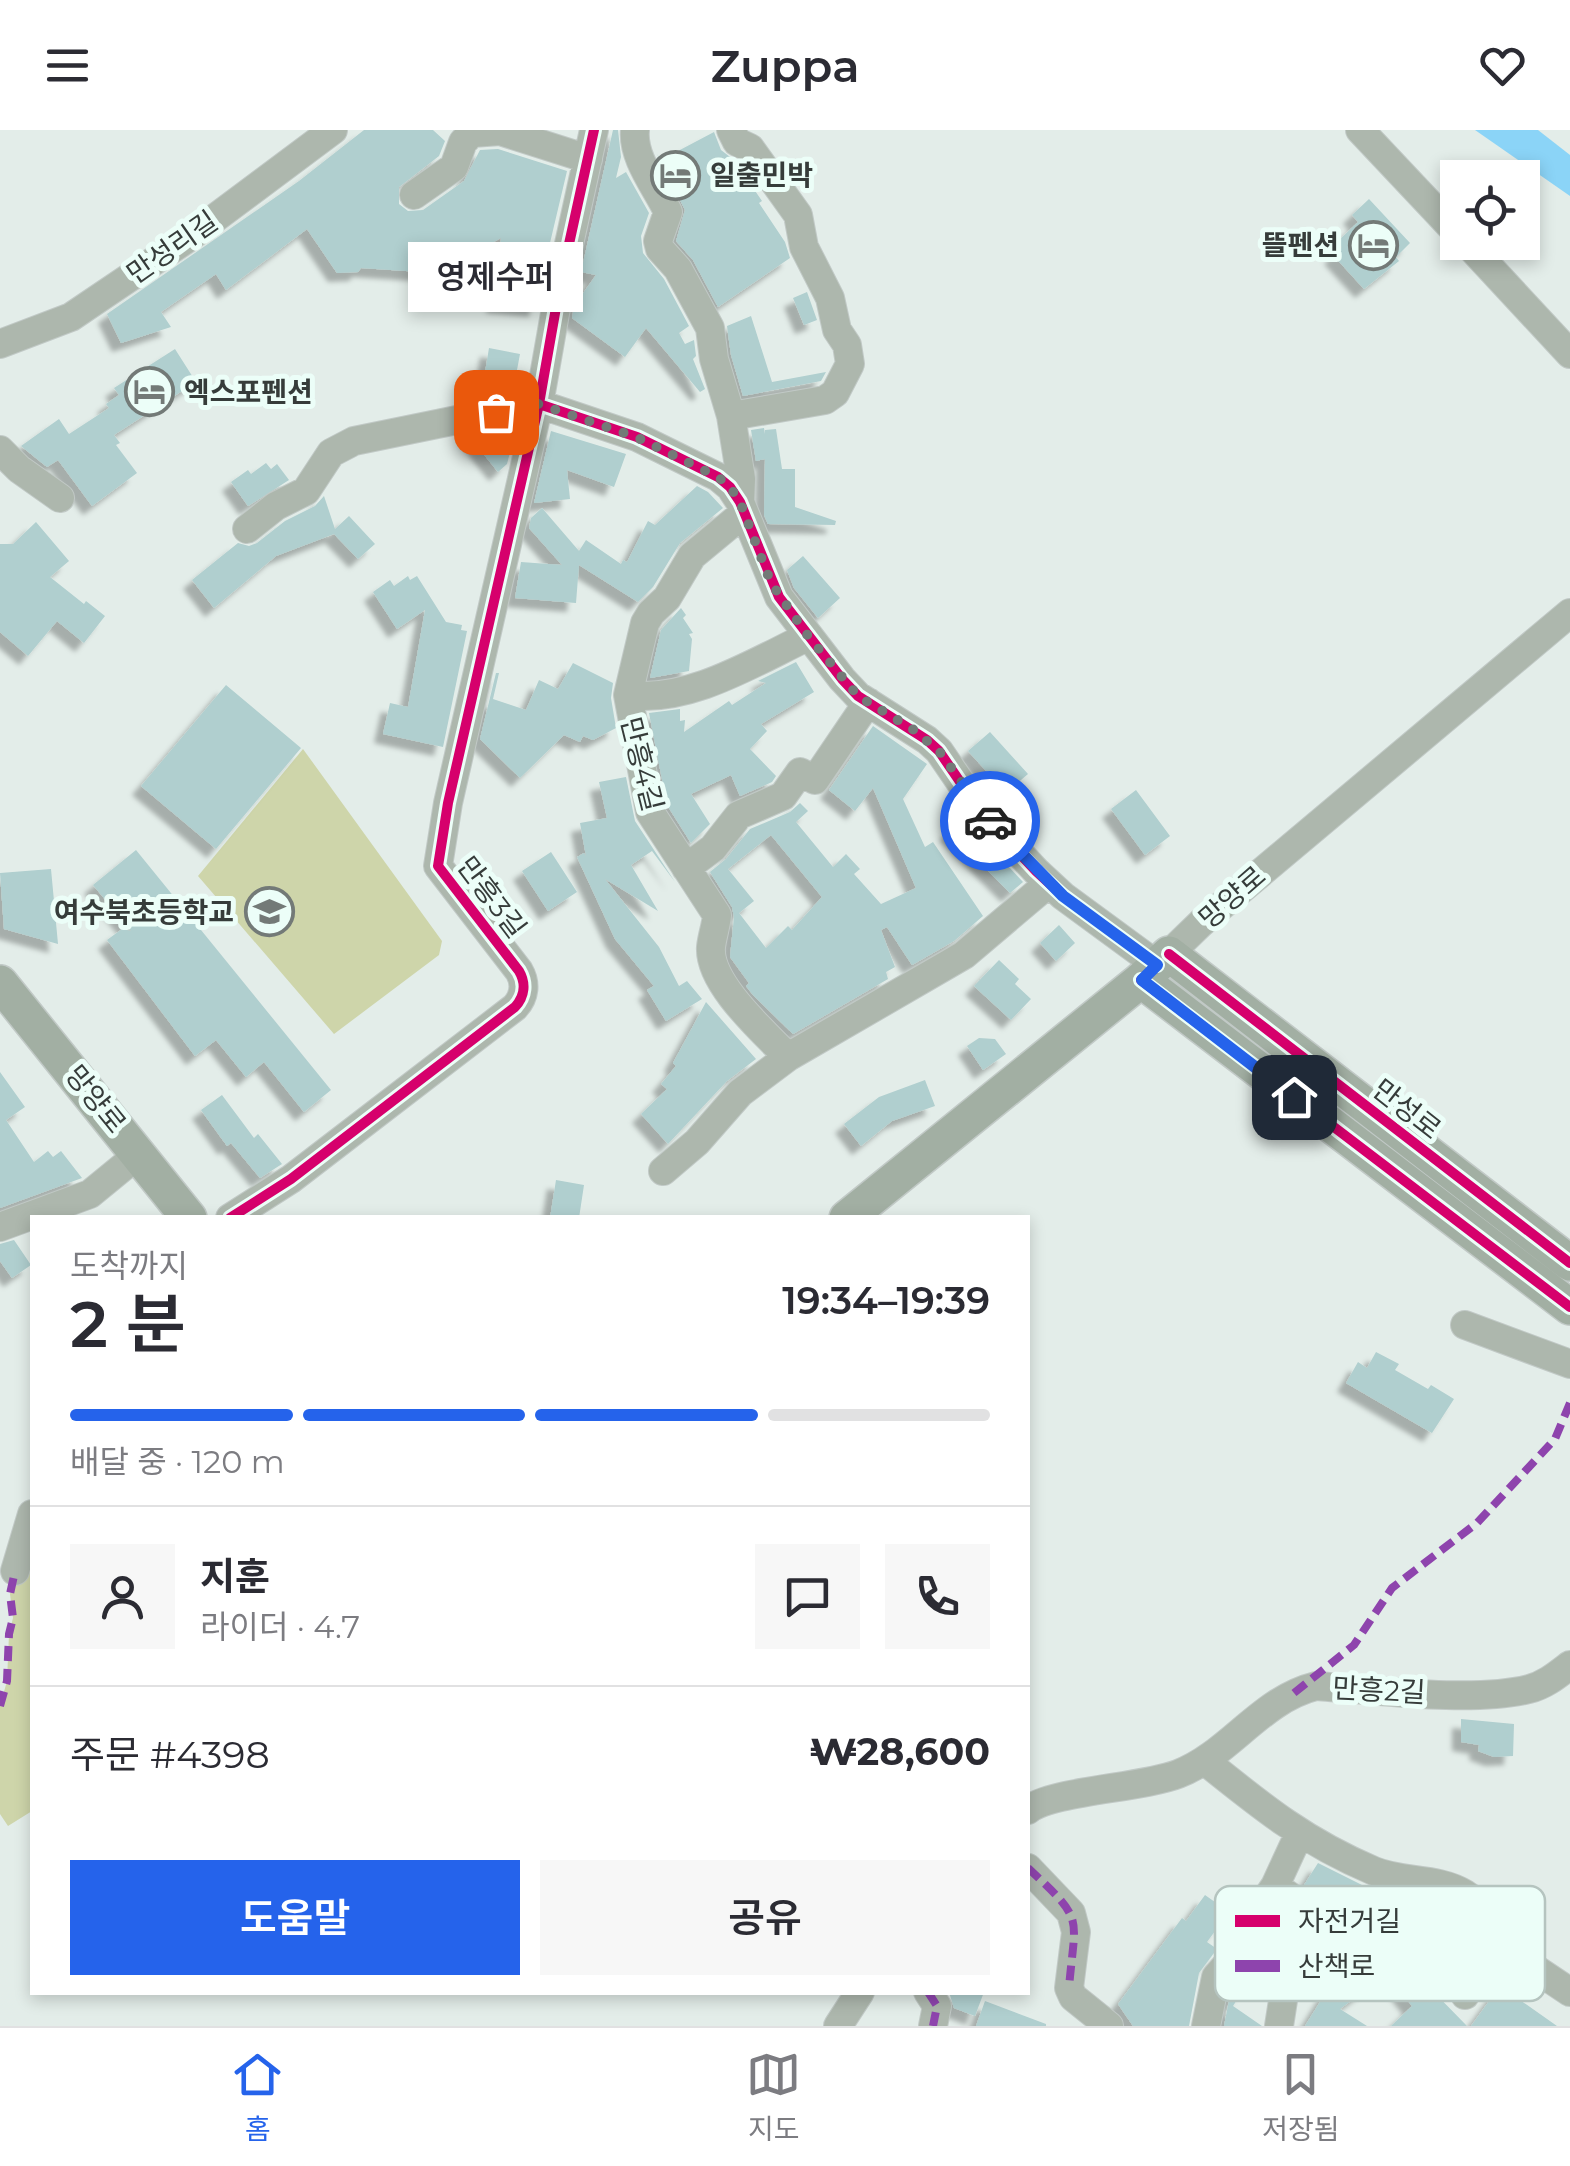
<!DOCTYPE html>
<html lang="ko">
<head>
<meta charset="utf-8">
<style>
	body { margin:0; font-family:Montserrat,"Noto Sans KR",sans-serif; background:#f7f7f7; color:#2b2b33; height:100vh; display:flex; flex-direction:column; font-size:38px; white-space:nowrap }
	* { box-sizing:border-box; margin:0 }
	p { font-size:32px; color:#7c7c81 }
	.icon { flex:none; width:55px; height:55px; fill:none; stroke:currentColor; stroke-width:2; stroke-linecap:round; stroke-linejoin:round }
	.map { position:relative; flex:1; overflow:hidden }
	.details { position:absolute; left:30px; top:1085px; width:1000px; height:780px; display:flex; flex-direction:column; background:#fff; border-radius:0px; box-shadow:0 5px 15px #0003 }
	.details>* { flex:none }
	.controls { position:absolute; left:1440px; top:30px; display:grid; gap:20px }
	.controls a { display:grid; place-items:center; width:100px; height:100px; border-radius:0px; background:#fff; box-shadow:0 5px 15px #0003; font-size:50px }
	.pin { position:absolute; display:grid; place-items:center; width:85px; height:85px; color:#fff; margin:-42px; border-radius:20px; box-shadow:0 5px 15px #0006 }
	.courier { position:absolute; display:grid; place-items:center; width:100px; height:100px; margin:-50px; border:8px solid #2563eb; border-radius:50%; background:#fff; color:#222; box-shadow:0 2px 12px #0007 }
	.bubble { position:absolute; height:70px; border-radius:0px; background:#fff; box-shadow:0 5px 15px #0003; font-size:32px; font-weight:600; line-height:70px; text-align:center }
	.head em { font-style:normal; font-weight:600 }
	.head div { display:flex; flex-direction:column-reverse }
	.head { display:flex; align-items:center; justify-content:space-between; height:170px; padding:0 40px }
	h1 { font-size:65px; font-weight:600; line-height:75px }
	.bar { display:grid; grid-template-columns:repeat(4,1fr); gap:15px 10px; align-content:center; height:120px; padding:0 40px }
	.bar i { height:12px; border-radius:8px; background:#e1e1e2 }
	.bar .on { background:#2563eb }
	.bar p { grid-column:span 4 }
	.line { display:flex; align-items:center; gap:25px; padding:0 40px; border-top:2px solid #e1e1e2 }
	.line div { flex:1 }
	.round { display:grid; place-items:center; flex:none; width:105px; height:105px; border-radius:0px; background:#f7f7f7 }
	.cta { display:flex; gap:20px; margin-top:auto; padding:20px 40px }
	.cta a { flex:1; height:115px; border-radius:0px; background:#2563eb; color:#fff; font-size:40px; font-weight:600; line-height:115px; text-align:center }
	.cta a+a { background:#f7f7f7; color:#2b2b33 }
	header { display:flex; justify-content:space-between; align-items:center; height:130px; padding:0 40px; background:#fff; font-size:45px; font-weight:600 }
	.dock { display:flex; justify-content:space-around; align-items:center; height:140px; border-top:2px solid #e1e1e2; background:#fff; font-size:28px; color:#7c7c81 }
	.dock a { display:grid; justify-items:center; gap:5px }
	.dock .on { color:#2563eb }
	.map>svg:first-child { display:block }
</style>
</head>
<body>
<header><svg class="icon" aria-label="menu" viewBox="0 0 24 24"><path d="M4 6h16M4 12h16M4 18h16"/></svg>Zuppa<svg class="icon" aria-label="heart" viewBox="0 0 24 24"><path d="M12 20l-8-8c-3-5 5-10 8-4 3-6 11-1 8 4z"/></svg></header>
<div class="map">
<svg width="1570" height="1896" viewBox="0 0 1570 1896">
	<defs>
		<filter id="shadow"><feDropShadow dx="-9" dy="9" stdDeviation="2.5" flood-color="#0004"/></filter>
	</defs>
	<rect width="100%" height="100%" fill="#e3ede9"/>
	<path fill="#ced5aa" d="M303,619l139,192 -3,14 -105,79 -136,-158z
		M32,1384v297l-24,15 -8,-12v-108l7,-25 2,-47 4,-16 -3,-24z"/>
	<path fill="#8bd4f7" d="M1475,0h63l32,25v41z"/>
	<path fill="#b0cfcf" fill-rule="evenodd" filter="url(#shadow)" d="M364,0h69l12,11 -6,15 -40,31v17l9,7 15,-1 41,-29 16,-31 18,-1 69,22 -22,93 -7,44 -43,-4 6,-66 -65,35 -75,-5 -3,4 -21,1 -30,-44 -81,61 -10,-16 -55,38 10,15 -50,16 -14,-29 192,-133z
		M613,0h5l3,27 -5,21 10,-6 23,41 -8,23 2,17 21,26 25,47 -10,7 6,11 9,-4 2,16 -3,3 12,30 -5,3 -54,-64 -21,29 -53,-39 2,-12 22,-31 -15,-3z
		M714,2l7,18 13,10 28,41 -3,2 26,39 5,16 -72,49 -25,-47 -17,-19 9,-31 -28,-56 4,6z
		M1369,69l41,44 -14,14 3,4 -35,28 -31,-34 9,-8 -5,-5 21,-20 -6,-7z
		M807,162l10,28 -13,5 -11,-27z
		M751,186l21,66 54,-10 -5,9 -78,15 -12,-41 -4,-29z
		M489,218l31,6 -3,16 10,2 -5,26 -24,-3 -17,2z
		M175,219l21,33 -82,53 6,8 -4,2 21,28 -45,33 -34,-46 -11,7 -26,-21 38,-27 10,15 40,-26 -3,-4 13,-9 -5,-7z
		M764,298l1,6v-4l11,-1 6,40h13v38l41,14 -1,4 -67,-1 -4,-9 1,-56 -9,2 -5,-31z
		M496,300l19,3 -8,31 -9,8 -29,-36z
		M551,301l75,23 -12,33 -47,-17 3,29 -36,4z
		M266,333l5,6 6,-5 12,16 -41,26 -17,-24 17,-12 3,4z
		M697,356l11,6 15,16 -43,35 -27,44 -15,15 -59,-37 -3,38 -61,-5 6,-36 41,3 -33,-37 2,-10 11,-10 37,43 7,-11 35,24 2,-4 4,2 21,-41 7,4z
		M324,366l11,33 14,-13 26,28 -17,15 -24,-25 -58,22 -62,52 -22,-28 46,-37 11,3 8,-3 28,-22 30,-15z
		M36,392l33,39 -19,16 34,27 2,-3 19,15 -21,27 -27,-22 -29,35 -28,-24v-88h13z
		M803,426l37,42 -22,20 -24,-30 -7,-18z
		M408,446l2,4 7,-4 29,46 16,3 -1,5 6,1 -24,116 -60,-13 7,-31 18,4 17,-97 -28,19 -24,-37 17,-12 4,6z
		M681,478l5,7 -3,3 10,15 -4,1 3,5 -3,32 -39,7 11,-48z
		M796,532l18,30 -53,32 6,7 -17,18 26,27 -4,6 -32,14 -9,-21 -40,19 19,30 -19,19 -24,-38 -18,-92 31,-4v12l5,-1 -1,12 45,-31 3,4 34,-22 -8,-2z
		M573,533l40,20 -2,15 5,30 -23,12 -10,-4 -3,6 -16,-7 -44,43 -40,-39 16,-66h3l-6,26 33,11 13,-30 19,9z
		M226,555l75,63 -85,101 -75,-63z
		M873,596l54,38 -24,35 22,48 8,-5 50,74 -29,25 -42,24 -25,-38 -6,3 14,37 -9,5 2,7 -95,55 -40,-39 -7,-9 3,-3 -19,-26 4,-40 -2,-10 -22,-35 16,-13 24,-30 40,-17 10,-9 8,8 -12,11 37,45 13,-13 14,15 -6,5 27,30 35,-16 -43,-100 -18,23 -26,-21zM771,705l51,62 -30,33 -4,-4 -22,22 -27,-35 15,-12 -26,-32z
		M990,602l38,42 -22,19 -38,-42z
		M626,647l9,44 40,61 -23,-31 -21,14 27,46 -53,-32 54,68 20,39 8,-5 15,18 -36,22 -19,-31 7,-4 -39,-47 -38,-82 7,-4 2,3 -6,-33 27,-5 -8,-36z
		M1136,660l34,46 -25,19 -34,-46z
		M965,690l58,62 -13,11 -62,-62z
		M136,720l195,240 -27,22 -40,-50 -18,15 -30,-37 -21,16 -88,-116 15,-11 9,2 -38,-46z
		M551,722l26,40 -29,19 -26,-40z
		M51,739l7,75 -54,-15 -4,-56z
		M1059,795l16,18 -19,18 -16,-18z
		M999,830l20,19 -4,5 16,15 -20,21 -37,-34z
		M706,872l50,57 -29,22 -59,63 -27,-30 26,-25 -6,-5 15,-18 -3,-3z
		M979,908l16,1 11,15 -23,16 -16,-24z
		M0,942l25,35 -19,13 28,42 14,-11 5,6 8,-6 21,27 -82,30z
		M925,950l10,26 -43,15 -31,25 -17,-22 35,-27z
		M222,965l32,43 4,-4 24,30 -22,14 -29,-35 -4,3 -26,-36z
		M556,1050l28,5 -5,33h-29z
		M14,1110l17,25 -19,13 -12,-17v-17z
		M1376,1222l23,12 -4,6 33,19 3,-4 23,14 -22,34 -86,-50 12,-21 9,6z
		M1461,1589l53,5 -1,32 -19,1 -16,-6 1,-6 -18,-3z
		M1318,1733l50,25 44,9 43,19 -11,10 -6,13 -54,-24 46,59 -8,6 45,46h-76l21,-20 -25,-32 -47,35 27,17h-62l55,-88 11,-8 -4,-3 16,-26 -11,-8 -21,23 -47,-31z
		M1205,1765l24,17 -22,30 10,7 -18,24 -10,53h-56l-15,-22 64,-86 4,3z
		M1239,1847l8,7 -14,22 29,20h-38l8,-41z
		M1500,1856l57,40h-86z
		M949,1862h35l-9,24 -21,-8z
		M985,1871l61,23v2h-70z"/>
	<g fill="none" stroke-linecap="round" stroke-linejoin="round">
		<defs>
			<path id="minor" d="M594,0l-34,155 -21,119 98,33 81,40 12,10 10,15 39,95 63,82 16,17 69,44 12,11 41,60 56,60 27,25 94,69
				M635,0c-3,28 22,58 33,82l-10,29 2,8 18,20 32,59 4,31 17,57 10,63 -1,23
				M1360,0l98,104
				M414,65l40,-28 9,-25 9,-9 28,-2 88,28
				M1466,112l104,112
				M0,214l71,-27 120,-81 142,-106
				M731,286l94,-16 10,-7 15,-29 -3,-19 -10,-15 -7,-32 -26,-51 -6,-32 -48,-67 -13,-6 -6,-12
				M0,320l19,19 41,29
				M744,383l-52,43 -25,42 -16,15 -6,10 -17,72 22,117 67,103c-1,11 -5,22 -6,32 -3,36 53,85 77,110l176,-102 85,-72
				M247,399l29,-23 30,-15 25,-38 23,-12 142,-29 39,6
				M628,565c62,8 126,-33 181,-59
				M686,738l27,-20 26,-33 44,-19 17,-24 15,8 53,-78
				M1169,824l32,-31 369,-310
				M663,1041l34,-29 43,-49 48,-36
				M230,1088l61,-39 224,-172c10,-11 11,-24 4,-36l-81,-105 10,-63 91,-399
				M0,1097l90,-33 50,-41
				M1465,1195l105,39
				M15,1441l17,-57
				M1205,1631c57,46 100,81 169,110 29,12 63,6 91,23 15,9 14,25 18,40l87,58
				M1028,1680c22,-19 114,-22 150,-36 52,-20 82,-74 138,-88 59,4 157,17 213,3 16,-4 28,-14 41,-24
				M1028,1738l43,45 5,19 -7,56 4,9 36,29
				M1238,1822l46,42 59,-56 -1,-6 -67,-46
				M928,1862l9,14 -4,20
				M1465,1865l-16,-38 10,-23 21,-11
				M838,1896l22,-34
				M1206,1896l10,-49 22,-25 8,-23 29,-43 24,-52
				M1279,1896l5,-32"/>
			<path id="major" d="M1141,850l429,327
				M0,853l189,235
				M847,1088l294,-238 28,-26 401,309"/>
		</defs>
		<use href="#minor" stroke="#c1c9c6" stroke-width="30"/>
		<use href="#major" stroke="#c1c9c6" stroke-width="38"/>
		<use href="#minor" stroke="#adb7ad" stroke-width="28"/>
		<use href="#major" stroke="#a2afa3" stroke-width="35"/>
		<path stroke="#8e44ad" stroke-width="8" stroke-dasharray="15 8" stroke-linecap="butt" d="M1294,1563l60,-48 38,-57 85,-65 78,-84 15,-36
			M0,1576l7,-25 2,-47 4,-16 -3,-24 5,-23
			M1028,1738c58,54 47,46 41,120
			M928,1862l9,14 -4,20"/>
		<defs>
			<path id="cycleway" d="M594,0l-34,155 -21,119 98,33 81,40 12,10 10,15 39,95 63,82 16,17 69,44 12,11 41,60 56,60 27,25 94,69
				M1169,824l401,309
				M1141,850l429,327
				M230,1088l61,-39 224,-172c10,-11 11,-24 4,-36l-81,-105 10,-63 91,-399"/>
		</defs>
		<use href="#cycleway" stroke="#ecfef8" stroke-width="16"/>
		<use href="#cycleway" stroke="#d6006c" stroke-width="10"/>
	</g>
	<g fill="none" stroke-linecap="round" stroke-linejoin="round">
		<path stroke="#737a77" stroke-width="10" stroke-dasharray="0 18" d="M496,282l39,6 3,-14 98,33 82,40 12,10 10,15 31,81 37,53 50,60 56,34 25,21 51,70"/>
		<path stroke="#2563eb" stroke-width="12" d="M990,691l73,75 94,69 -15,15 152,117"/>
	</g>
	<defs>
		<symbol id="hotel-ring" viewBox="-11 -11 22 22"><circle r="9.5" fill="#ecfef8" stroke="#737a77" stroke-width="1.5"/><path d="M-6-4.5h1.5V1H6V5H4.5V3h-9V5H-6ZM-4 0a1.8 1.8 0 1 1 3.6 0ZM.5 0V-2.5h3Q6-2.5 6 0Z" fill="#737a77"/></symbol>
		<symbol id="school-ring" viewBox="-11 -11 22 22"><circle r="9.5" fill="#ecfef8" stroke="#737a77" stroke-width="1.5"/><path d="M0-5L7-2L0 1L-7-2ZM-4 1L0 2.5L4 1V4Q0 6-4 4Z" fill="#737a77"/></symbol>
	</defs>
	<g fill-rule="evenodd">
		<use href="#hotel-ring" x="648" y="18" width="55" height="55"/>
		<use href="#hotel-ring" x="1346" y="88" width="55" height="55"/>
		<use href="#hotel-ring" x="122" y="234" width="55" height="55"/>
		<use href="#school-ring" x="242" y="754" width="55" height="55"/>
	</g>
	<g text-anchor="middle" stroke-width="10" stroke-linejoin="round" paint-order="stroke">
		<g font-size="28" font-weight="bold" fill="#363c3a" stroke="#ecfef8" text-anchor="start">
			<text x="710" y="55">일출민박</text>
			<text x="1339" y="125" text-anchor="end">뜰펜션</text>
			<text x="184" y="272">엑스포펜션</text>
			<text x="234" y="792" text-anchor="end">여수북초등학교</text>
		</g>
		<g font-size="28" fill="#363c3a" stroke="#ecfef8">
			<text transform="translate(172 117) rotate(-35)" y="10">만성리길</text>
			<text transform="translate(642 634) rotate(76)" y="10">만흥4길</text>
			<text transform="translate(492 767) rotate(53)" y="10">만흥3길</text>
			<text transform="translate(1232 767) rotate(-41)" y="10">망양로</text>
			<text transform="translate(96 969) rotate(51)" y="10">망양로</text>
			<text transform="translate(1407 979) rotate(38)" y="10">만성로</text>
			<text transform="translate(1379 1560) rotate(3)" y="10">만흥2길</text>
		</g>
	</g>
	<rect x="1215" y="1756" width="330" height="115" rx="15" fill="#ecfef8" stroke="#b5c4bf" stroke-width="2.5"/>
	<rect x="1235" y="1785" width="45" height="12" fill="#d6006c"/>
	<rect x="1235" y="1830" width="45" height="12" fill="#8e44ad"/>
	<g font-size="28" fill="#363c3a">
		<text x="1298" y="1801">자전거길</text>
		<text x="1298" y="1846">산책로</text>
	</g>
</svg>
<div class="controls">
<a><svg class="icon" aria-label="locate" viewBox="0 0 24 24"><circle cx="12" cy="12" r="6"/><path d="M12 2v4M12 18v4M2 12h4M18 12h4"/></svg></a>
</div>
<div class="pin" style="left:496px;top:282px;background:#ea580c"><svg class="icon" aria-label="bag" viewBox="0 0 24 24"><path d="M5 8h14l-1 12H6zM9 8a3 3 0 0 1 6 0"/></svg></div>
<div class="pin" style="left:1294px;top:967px;background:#1f2937"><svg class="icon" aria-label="home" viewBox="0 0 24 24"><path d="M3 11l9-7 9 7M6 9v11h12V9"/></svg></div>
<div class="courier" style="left:990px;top:691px"><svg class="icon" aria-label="car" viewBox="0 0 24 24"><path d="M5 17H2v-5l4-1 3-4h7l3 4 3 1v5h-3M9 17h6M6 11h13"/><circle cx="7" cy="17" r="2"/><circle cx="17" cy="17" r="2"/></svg></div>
<div class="bubble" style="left:408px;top:112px;width:175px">영제수퍼</div>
<section class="details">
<div class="head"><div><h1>2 분</h1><p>도착까지</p></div><em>19:34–19:39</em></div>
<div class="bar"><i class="on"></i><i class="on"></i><i class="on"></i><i></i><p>배달 중 · 120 m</p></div>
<div class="line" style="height:180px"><a class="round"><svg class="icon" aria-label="person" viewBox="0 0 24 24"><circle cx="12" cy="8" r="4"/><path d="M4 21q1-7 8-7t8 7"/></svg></a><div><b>지훈</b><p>라이더 · 4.7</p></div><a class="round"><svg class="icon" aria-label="chat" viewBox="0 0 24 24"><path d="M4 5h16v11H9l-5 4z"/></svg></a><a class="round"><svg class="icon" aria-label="phone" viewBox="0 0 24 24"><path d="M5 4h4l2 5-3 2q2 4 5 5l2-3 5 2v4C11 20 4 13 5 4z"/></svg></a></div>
<div class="line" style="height:130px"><div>주문 #4398</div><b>₩28,600</b></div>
<div class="cta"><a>도움말</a><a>공유</a></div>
</section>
</div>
<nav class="dock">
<a class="on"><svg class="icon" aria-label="home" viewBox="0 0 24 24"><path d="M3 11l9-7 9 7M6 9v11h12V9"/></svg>홈</a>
<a><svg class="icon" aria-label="map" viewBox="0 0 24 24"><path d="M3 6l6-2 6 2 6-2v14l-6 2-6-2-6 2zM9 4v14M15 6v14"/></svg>지도</a>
<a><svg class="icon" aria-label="saved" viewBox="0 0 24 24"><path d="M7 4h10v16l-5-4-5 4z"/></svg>저장됨</a>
</nav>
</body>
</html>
